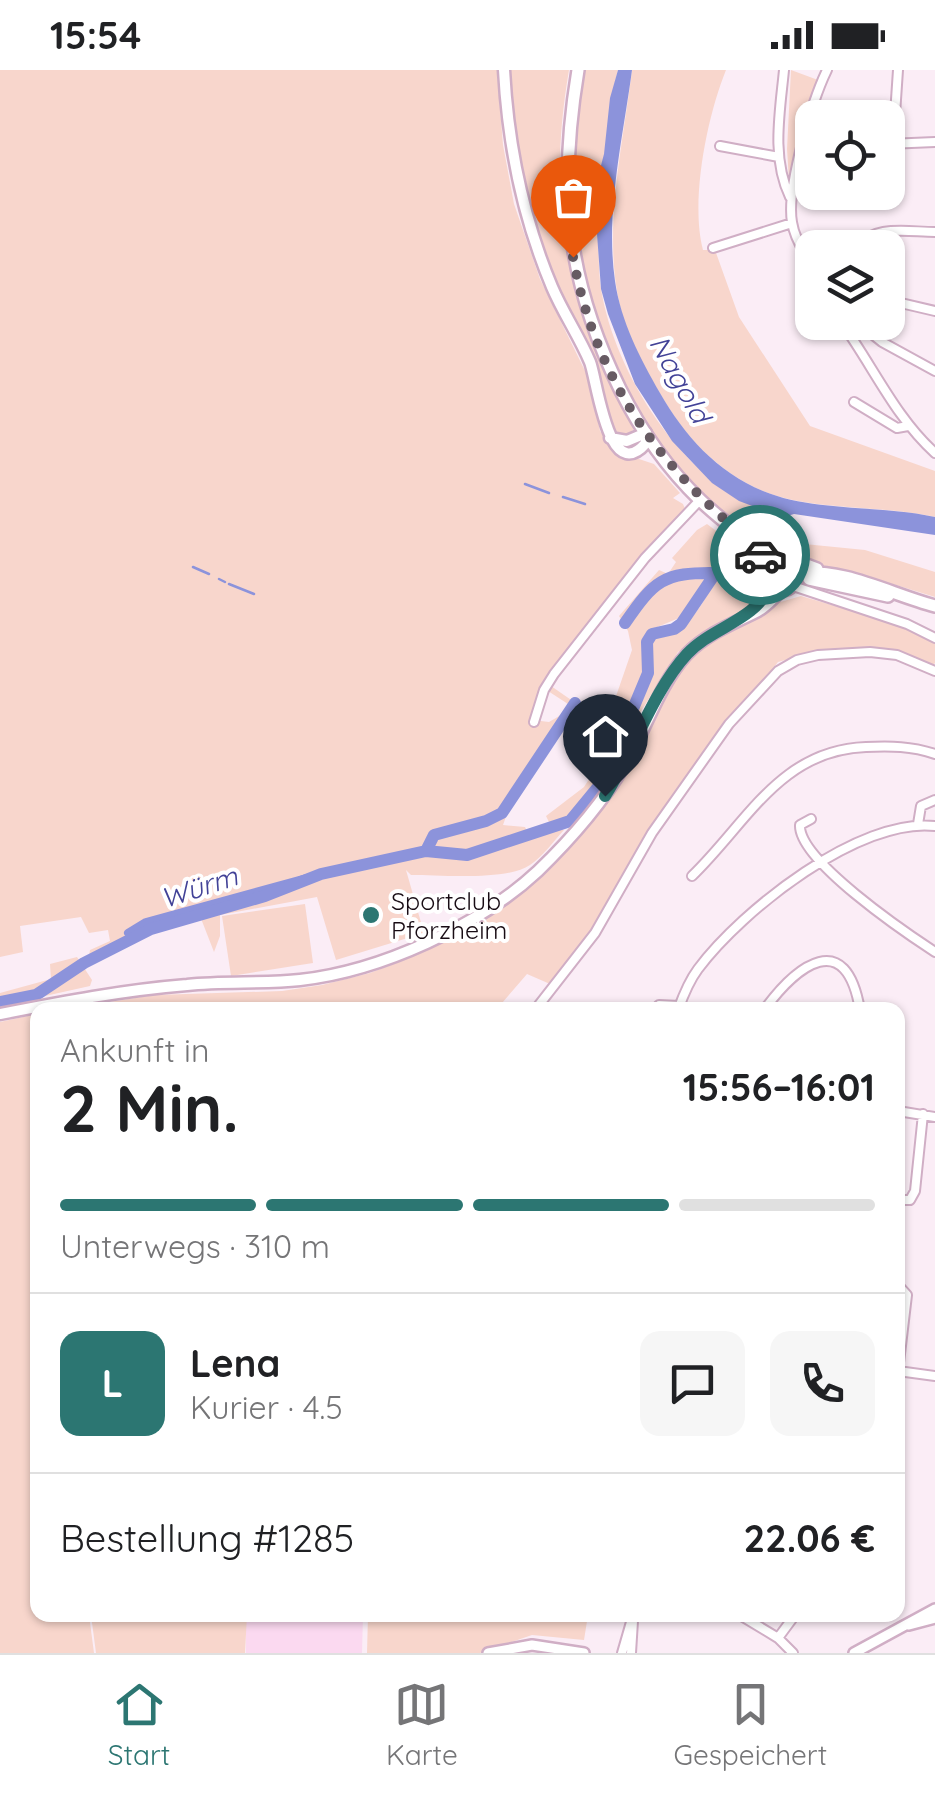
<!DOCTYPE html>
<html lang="de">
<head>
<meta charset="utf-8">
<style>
	body { margin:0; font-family:Quicksand,sans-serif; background:#f6f6f6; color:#202124; height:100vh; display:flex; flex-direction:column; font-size:38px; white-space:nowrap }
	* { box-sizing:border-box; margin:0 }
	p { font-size:32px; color:#757577 }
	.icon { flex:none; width:55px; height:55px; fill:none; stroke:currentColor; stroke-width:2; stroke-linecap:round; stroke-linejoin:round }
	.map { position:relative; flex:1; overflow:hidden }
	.panel { position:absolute; left:30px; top:932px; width:875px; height:620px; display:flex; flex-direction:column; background:#fff; border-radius:20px; box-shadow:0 2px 8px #0004 }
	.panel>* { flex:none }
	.fabs { position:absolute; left:795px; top:30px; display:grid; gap:20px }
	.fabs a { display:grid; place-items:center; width:110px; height:110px; border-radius:20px; background:#fff; box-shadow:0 2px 8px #0004; font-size:50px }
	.pin { position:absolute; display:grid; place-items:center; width:85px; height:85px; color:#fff; margin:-102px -42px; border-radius:50% 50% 50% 0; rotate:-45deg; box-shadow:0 0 10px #0007 }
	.pin .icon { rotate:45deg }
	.courier { position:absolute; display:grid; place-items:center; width:100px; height:100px; margin:-50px; border:8px solid #2c7672; border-radius:50%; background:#fff; color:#222; box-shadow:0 2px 12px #0007 }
	.head em { font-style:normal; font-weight:700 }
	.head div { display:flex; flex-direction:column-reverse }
	.head { display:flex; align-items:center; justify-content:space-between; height:170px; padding:0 30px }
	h1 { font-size:65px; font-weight:700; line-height:75px }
	.bar { display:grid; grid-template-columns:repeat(4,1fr); gap:15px 10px; align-content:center; height:120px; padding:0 30px }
	.bar i { height:12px; border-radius:8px; background:#e0e0e0 }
	.bar .current { background:#2c7672 }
	.bar p { grid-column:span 4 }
	.line { display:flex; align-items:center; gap:25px; padding:0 30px; border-top:2px solid #e0e0e0 }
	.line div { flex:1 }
	.round { display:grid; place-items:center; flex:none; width:105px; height:105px; border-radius:20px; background:#f6f6f6 }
	.status { display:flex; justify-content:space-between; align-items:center; height:70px; padding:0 50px; background:#fff; direction:ltr }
	.status svg { height:28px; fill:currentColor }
	.dock { display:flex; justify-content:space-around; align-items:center; height:140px; border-top:2px solid #e0e0e0; background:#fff; font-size:28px; color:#757577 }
	.dock a { display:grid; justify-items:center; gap:5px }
	.dock .current { color:#2c7672 }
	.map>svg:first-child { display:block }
</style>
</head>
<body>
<div class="status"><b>15:54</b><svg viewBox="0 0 49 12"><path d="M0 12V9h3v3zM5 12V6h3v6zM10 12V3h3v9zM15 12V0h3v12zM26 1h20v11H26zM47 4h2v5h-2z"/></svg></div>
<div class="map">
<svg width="935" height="1583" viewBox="0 0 935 1583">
	<rect width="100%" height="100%" fill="#fbedf6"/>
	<path fill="#fbd9f0" d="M246,1545h117l-1,38h-116z"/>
	<path fill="#f8d6cc" d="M0,0h497l6,75 11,59 26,75 50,102 10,50 15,20 39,13 26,29 -7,5 10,6 3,7 -126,152 -27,57 16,2 17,-10 2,-8 -20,-13 3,-5 26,18 -69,107 -5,14 22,2 5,10 30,-9 4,2c-11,12 -21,26 -34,35 -23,16 -89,10 -119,10l-5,-5 18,63 -88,27 -19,-63 -97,18v21l-6,16 -14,-36 -39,13 -73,34 2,-13 20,-9 -2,-11 -19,3 -8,-16 -61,9 3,26 -23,5z
		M510,0h59c-23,134 -3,234 63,352l2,7 -7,8 -12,-2 -24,-83 -31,-61 -30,-74 -12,-63z
		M583,0h35c-8,28 -8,55 -13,83 -3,13 -10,24 -11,37 0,12 3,26 4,38 1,20 0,42 3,61 14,85 81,190 162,221l-20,16 -37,-29 -26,-25 -29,-41 -33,-55 -34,-86 -13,-106 1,-38z
		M632,0h94c-19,47 -36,131 -23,180h12l24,67 71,109 125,45v46c-52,-12 -124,-6 -172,-26 -43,-18 -76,-52 -99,-91 -9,-15 -19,-30 -27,-46 -44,-88 -16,-192 -5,-284z
		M791,0l27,10 -18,49 -11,51 -2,-31z
		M707,454l24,18 -52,76 -29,12 -6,8 -1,40 -16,30 -5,21v14l-40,64 -11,10 -20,9 -5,-10 38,-29 27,-42 3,-43 18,-52 -4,-19 -9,-15 40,-46 9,4 8,-12 -4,-4 25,-28z
		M764,470l101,10 70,22v25l-39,-12 -66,-15z
		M729,489l4,8 -11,20 3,2 17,-25 14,1 3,22 -2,15 -79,50 -51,82 21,-58 2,-38c12,-8 26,-6 37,-16 19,-17 26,-43 42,-63z
		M801,526l96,28 38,17v22l-3,4 -36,-15 -100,5 -18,5 -132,172 -55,99 -41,51 -23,-10 -31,36h-439l98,-15 127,-4 40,-6 48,-12 34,-13 87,-44 61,-50 67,-79 55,-109 18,-23 78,-50z
		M305,834l8,59 -82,13 -9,-60z
		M77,887l15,23 -2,6 -90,20v-13l51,-14 -1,-15z
		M37,944l1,601h51l5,38h-94v-631z
		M91,1545h156l-2,38h-149z
		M368,1545h220l-4,25 -52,-5 -52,18h-113z"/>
	<path fill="#8c93db" d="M618,0h14c-9,68 -27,143 -17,211 6,41 25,77 45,112 24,42 57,79 103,98 50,21 118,14 172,26v18l-141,-21 -20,6 -11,-10 -24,-9 -27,-18 -40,-42 -37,-57 -27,-70 -7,-25 -7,-97 10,-38 6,-56z"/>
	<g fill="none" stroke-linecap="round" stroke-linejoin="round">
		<path stroke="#8c93db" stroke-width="2.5" d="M525,414l24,9
			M563,427l22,7
			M193,497l16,7
			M219,509l6,3
			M229,514l25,10"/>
		<path stroke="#8c93db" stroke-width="8" d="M128,863l18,-11 175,-48"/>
		<path stroke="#8c93db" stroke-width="12" d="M625,553c29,-42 38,-51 91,-50
			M426,781l8,-16 52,-14 16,-8 73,-110
			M0,932l36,-7 48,-32 67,-34 114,-33 56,-22 105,-23 41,4 103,-34 28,-34 25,-41 7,-30 18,-43 -1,-31 5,-8 22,-5 7,-5 65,-96 23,-18"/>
		<defs>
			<path id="minor" d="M784,0c-4,42 -13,88 6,127
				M888,74l47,-2
				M893,74l5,-74
				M720,76l59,11
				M713,178l79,-25
				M855,178c19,-24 52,-16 80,-16
				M812,194c-8,-11 -18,-28 -20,-42 -6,-34 20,-121 35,-152
				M888,230l47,11
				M841,252c32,44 54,95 94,131
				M857,252l25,20 53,29
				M854,332l43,26 11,-2
				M793,516l114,38 28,14
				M534,652l10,-32 10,-16 91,-116 55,-58
				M811,749l-11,6c-2,35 106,108 135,127
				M918,754l3,-18 14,-6
				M692,806c55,-53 88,-126 174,-129 25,-1 45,-1 69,7
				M535,940l60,-77 57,-100 77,-109 49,-53 19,-11 21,-5 52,-3 27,3 38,16
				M654,940l5,-5 20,1
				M678,940c5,-14 11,-29 20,-41 44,-59 162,-152 237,-143
				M764,940c33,-45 82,-83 96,0
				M898,1041l37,6
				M898,1130h12l5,-9 8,-77
				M898,1215l9,10 -9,76
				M898,1301l37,5
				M740,1545l38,23 15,15
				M778,1568l17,-23
				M622,1583l11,-38
				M631,1583l2,-32"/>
			<path id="tertiary" d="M909,1555l26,-7
				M488,1583l44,-8 52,8
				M854,1583l81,-44"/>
			<path id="secondary" d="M504,0c4,75 19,148 48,217 11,26 27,49 38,75 7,17 18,125 56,81v-10
				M610,368l17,3 19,-8
				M759,534l12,-18
				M0,944c62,-12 124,-24 187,-29 38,-4 76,-1 113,-5 81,-9 179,-54 238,-109 33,-32 63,-66 86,-105 22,-36 34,-80 63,-112 19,-20 47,-31 71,-43 9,-5 15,-13 23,-20"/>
			<path id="primary" d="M578,0c-20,120 -12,209 42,319 20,40 47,79 80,111 24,23 51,42 77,63
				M764,479l53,20
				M768 506a14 14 0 1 1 28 0a14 14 0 1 1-28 0Z
				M796,503c48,-5 94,21 139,33
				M809,509l79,17"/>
		</defs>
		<use href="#minor" stroke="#d0aec5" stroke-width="12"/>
		<use href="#tertiary" stroke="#d0aec5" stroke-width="14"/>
		<use href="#secondary" stroke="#d0aec5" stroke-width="15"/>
		<use href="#primary" stroke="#d0aec5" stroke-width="16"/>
		<use href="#minor" stroke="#fff" stroke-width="8"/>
		<use href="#tertiary" stroke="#fff" stroke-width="9"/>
		<use href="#secondary" stroke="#fff" stroke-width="10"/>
		<use href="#primary" stroke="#fff" stroke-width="11"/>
	</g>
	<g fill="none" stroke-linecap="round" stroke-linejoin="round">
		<path stroke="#675b63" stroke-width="10" stroke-dasharray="0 18" d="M573,187c22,123 87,212 183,289l4,9"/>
		<path stroke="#2c7672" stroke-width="12" d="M605,726c28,-44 48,-105 82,-142 25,-27 68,-33 83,-68l-2,-9 2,-9 -10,-13"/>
	</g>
	<circle fill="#2c7672" stroke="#fff" stroke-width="4" cx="371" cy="845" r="10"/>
	<g text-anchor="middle" stroke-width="8" stroke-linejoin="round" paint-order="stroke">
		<g font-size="25" fill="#180c14" stroke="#fff" text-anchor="start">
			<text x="391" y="840">Sportclub<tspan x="391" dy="29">Pforzheim</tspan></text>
		</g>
		<g font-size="28" font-style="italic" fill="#424297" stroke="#fff">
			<text transform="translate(680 309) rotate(61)" y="10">Nagold</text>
			<text transform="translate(199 817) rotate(-18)" y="10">Würm</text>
		</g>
	</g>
</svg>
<div class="fabs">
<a><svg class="icon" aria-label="locate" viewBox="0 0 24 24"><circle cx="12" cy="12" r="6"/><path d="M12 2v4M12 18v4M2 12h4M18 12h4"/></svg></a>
<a><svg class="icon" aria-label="layers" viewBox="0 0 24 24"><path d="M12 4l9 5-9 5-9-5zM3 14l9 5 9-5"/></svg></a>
</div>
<div class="pin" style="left:573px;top:187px;background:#ea580c"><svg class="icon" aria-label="bag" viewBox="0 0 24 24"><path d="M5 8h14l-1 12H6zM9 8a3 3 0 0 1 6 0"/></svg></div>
<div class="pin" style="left:605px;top:726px;background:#1f2937"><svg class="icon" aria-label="home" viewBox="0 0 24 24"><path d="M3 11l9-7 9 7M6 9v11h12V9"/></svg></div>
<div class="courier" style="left:760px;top:485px"><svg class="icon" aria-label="car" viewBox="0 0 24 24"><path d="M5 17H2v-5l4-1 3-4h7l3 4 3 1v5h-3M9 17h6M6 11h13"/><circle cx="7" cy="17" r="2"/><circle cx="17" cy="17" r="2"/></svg></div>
<section class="panel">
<div class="head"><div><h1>2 Min.</h1><p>Ankunft in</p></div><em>15:56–16:01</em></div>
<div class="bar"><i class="current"></i><i class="current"></i><i class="current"></i><i></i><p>Unterwegs · 310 m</p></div>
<div class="line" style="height:180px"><b class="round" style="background:#2c7672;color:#fff">L</b><div><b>Lena</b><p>Kurier · 4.5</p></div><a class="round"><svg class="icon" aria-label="chat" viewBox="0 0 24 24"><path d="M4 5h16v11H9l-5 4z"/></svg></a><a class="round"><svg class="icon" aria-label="phone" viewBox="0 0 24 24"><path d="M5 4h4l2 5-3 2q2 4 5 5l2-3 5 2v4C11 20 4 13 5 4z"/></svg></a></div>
<div class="line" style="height:130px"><div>Bestellung #1285</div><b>22.06 €</b></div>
</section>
</div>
<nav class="dock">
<a class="current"><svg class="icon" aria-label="home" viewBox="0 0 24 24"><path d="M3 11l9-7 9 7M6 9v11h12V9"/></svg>Start</a>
<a><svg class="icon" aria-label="map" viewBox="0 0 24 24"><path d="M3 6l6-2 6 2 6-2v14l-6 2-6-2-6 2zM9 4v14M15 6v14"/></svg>Karte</a>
<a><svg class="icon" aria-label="saved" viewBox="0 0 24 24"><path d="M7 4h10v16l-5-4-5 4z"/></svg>Gespeichert</a>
</nav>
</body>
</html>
